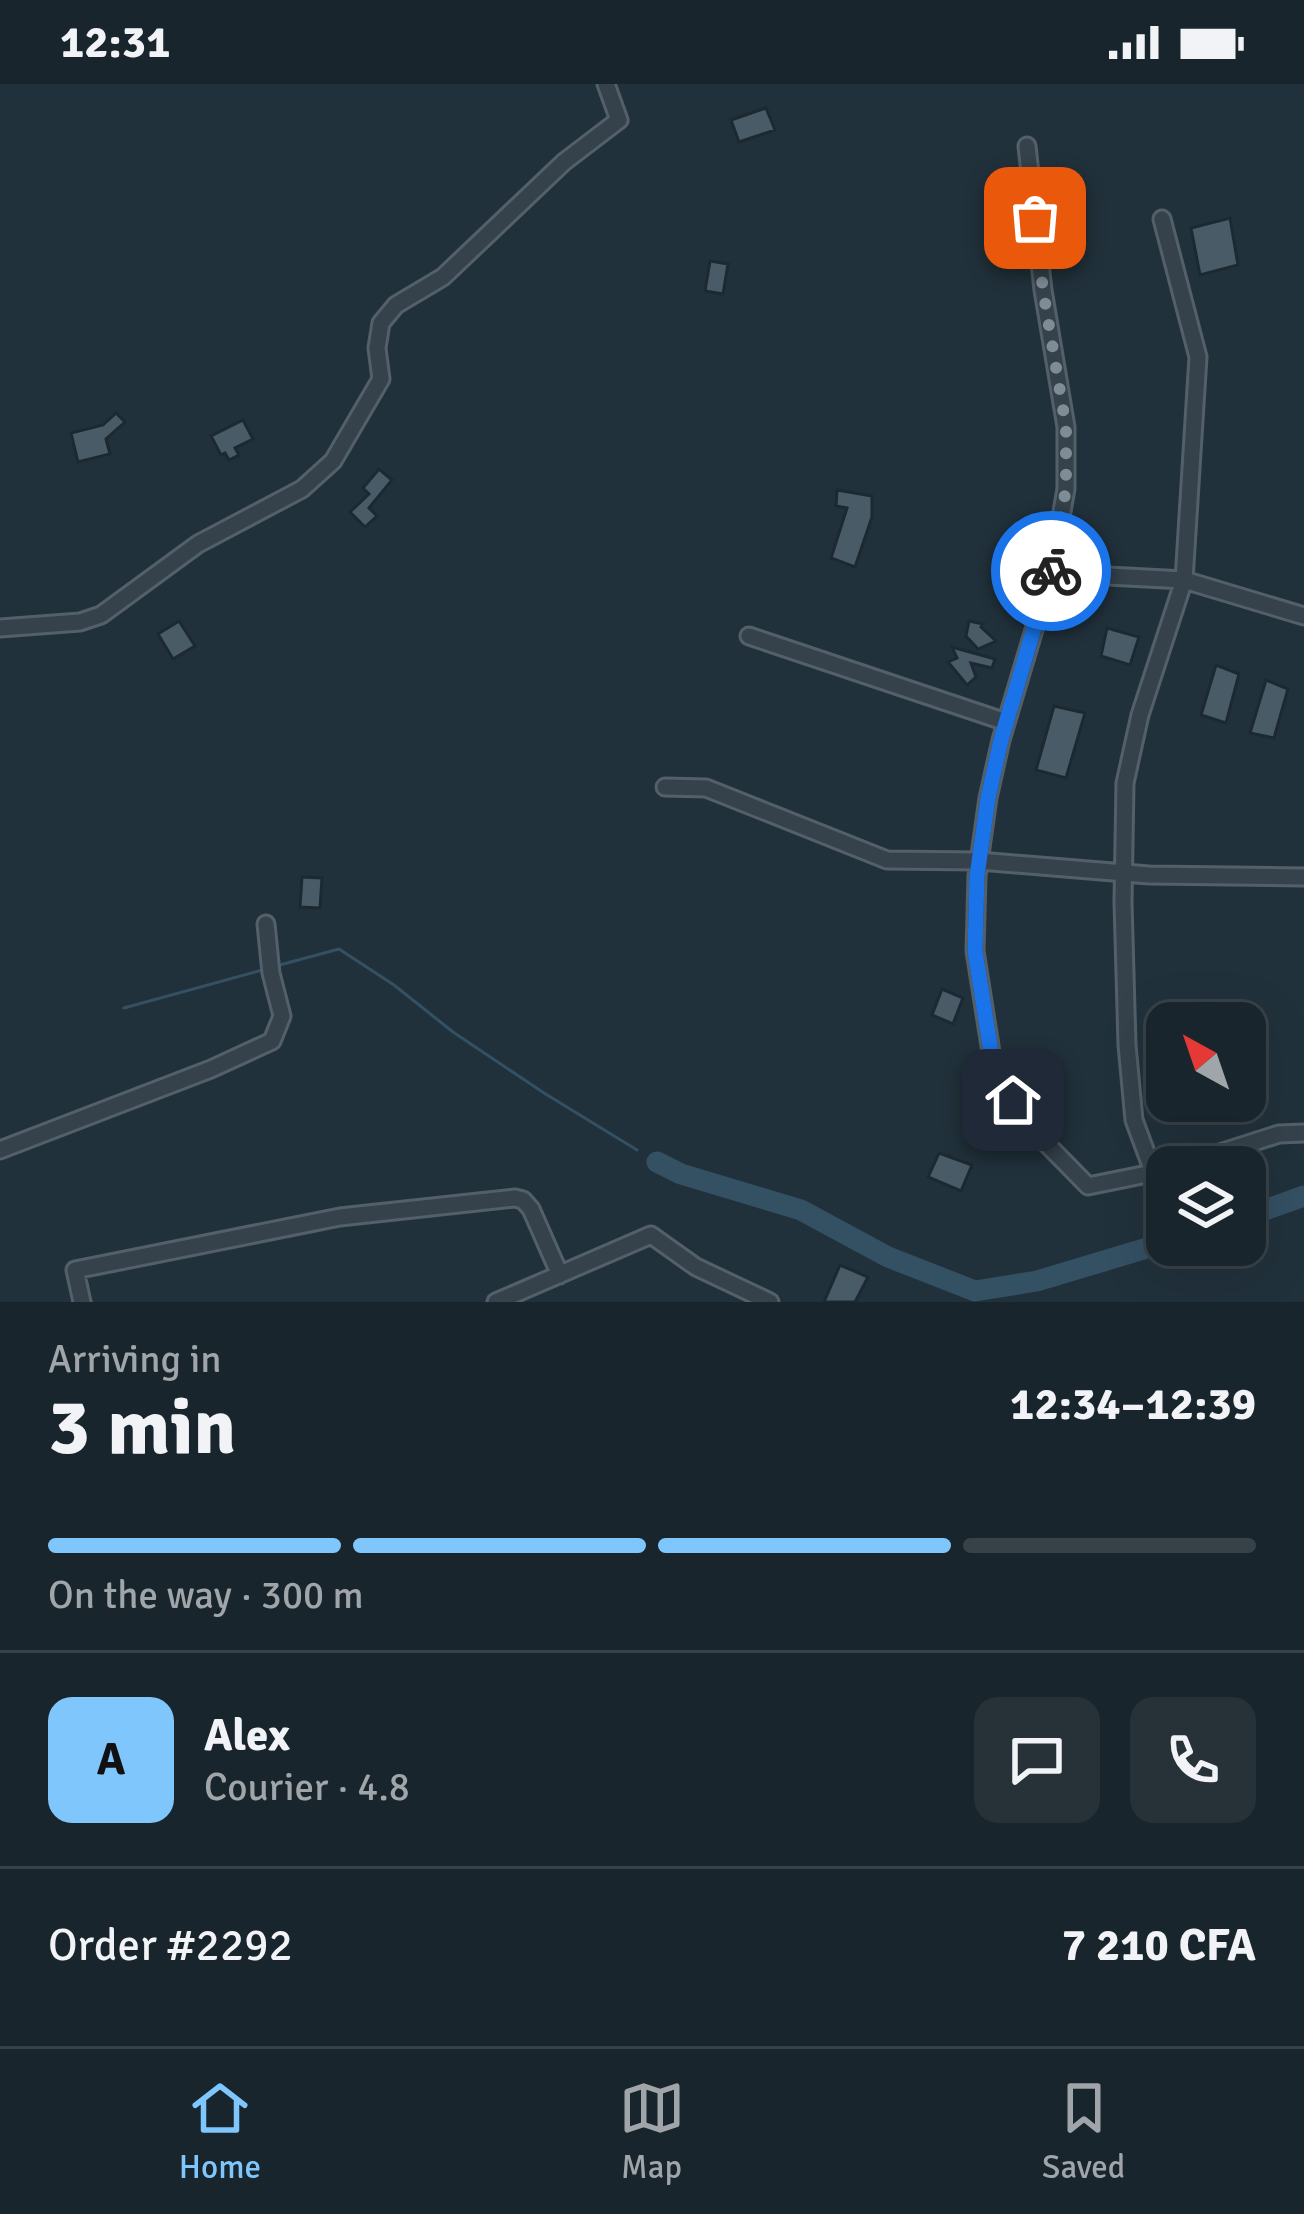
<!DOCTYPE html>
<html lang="en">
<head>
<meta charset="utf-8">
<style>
	body { margin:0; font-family:Signika,sans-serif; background:#263138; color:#f1f3f6; height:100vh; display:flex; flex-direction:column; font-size:45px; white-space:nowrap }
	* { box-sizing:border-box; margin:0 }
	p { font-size:39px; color:#9fa5a9 }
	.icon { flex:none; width:66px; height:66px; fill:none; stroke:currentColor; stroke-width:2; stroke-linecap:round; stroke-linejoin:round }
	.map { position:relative; height:1218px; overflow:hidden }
	.details { display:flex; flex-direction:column; background:#19252c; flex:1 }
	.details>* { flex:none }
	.needle { width:78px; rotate:320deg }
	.buttons { position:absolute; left:1146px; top:918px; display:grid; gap:24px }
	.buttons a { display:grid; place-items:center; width:120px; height:120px; border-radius:24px; background:#19252c; box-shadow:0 12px 48px #0002,0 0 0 3px #374248; font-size:60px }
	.pin { position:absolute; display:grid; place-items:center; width:102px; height:102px; color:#fff; margin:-51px; border-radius:24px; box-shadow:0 6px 18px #0006 }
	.courier { position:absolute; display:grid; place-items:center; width:120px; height:120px; margin:-60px; border:9px solid #1a73e8; border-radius:50%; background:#fff; color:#222; box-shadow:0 3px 15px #0007 }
	.headline em { font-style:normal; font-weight:700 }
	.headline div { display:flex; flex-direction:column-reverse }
	.headline { display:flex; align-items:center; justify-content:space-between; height:204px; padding:0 48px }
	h1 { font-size:78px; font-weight:700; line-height:90px }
	.bar { display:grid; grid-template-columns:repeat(4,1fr); gap:18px 12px; align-content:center; height:144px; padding:0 48px }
	.bar i { height:15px; border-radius:9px; background:#374248 }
	.bar .active { background:#7fc6fd }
	.bar p { grid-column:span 4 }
	.line { display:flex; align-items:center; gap:30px; padding:0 48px; border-top:3px solid #374248 }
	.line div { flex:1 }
	.round { display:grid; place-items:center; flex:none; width:126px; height:126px; border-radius:24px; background:#263138 }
	.status { display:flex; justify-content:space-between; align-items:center; height:84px; padding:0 60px; background:#19252c; direction:ltr }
	.status svg { height:33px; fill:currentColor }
	.tab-bar { display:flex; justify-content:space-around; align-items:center; height:168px; border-top:3px solid #374248; background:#19252c; font-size:33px; color:#9fa5a9 }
	.tab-bar a { display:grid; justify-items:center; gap:6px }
	.tab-bar .active { color:#7fc6fd }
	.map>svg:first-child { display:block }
</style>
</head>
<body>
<div class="status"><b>12:31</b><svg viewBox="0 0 49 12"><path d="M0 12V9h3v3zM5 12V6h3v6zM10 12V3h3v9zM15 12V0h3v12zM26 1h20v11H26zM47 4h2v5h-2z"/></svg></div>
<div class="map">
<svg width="1304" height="1218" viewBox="0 0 1304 1218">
	<rect width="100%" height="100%" fill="#21313b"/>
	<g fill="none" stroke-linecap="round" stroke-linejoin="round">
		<path stroke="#345063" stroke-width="3" d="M276,882l63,-17 55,36 59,47 91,61 93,57
			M124,924l142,-39"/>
		<path stroke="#345063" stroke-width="21" d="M657,1078l24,12 120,36 87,47 87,34 62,-10 130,-39
			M1245,1133l59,-21"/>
	</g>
	<path fill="#495b67" stroke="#1c2932" stroke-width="3" d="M766,24l9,22 -36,12 -8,-22z
		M1230,134l8,47 -38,10 -9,-47z
		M710,177l18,3 -5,30 -18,-3z
		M116,329l9,9 -19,17 4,15 -32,8 -7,-29 32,-8z
		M243,336l10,19 -18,9 4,7 -10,5 -4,-7 -4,2 -10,-19z
		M379,385l13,11 -23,28 8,8 -12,11 -15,-15 19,-18 -6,-6z
		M837,406l35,6v21l-17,50 -24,-9 16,-50 -11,-2z
		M179,537l16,25 -22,13 -15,-25z
		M969,537l14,3 -2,3 15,14 -18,8 -12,-13z
		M1107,544l32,9 -9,28 -29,-9z
		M952,563l43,12 -3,9 -21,-5 5,14 -9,8 -19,-23 9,-4z
		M1216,581l23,9 -13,49 -25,-8z
		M1266,596l22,9 -14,49 -24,-5z
		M1054,622l31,7 -19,65 -30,-8z
		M302,793l20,1 -2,30 -20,-1z
		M942,905l21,9 -10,26 -21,-9z
		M939,1069l33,12 -11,26 -33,-14z
		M1167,1107v51l-19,-41z
		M840,1181l28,12 -13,25h-31z"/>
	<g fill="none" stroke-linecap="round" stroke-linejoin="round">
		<defs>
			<path id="minor" d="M1027,62l16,144 23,137v62l-15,84 -50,167 -13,58 -11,78 -2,75 19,120 38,58 56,57 79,-16
				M1051,489l133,7 120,36
				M0,544l80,-6 21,-7 97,-71 104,-55 31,-28 48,-82 -4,-31 4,-25 15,-18 47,-28 121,-115 55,-42 -13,-36
				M749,552l257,86
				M665,703l41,1 181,72 92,1 170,14 155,2
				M0,1066l211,-81 61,-28 10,-25 -11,-43 -5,-49
				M1176,1083l103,-33 25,-1
				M1154,1090l-20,-54 -7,-75 -4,-143 2,-119 15,-68 44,-135 14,-223 -36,-138
				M82,1218l-7,-32 265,-53 175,-19 8,2 8,9 29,66
				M496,1218l155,-67 45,32 74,35"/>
		</defs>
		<use href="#minor" stroke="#536069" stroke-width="21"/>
		<use href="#minor" stroke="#35424b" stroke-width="15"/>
	</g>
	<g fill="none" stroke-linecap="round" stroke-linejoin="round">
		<path stroke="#7e8c96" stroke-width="12" stroke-dasharray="0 21.6" d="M1035,134l8,72 23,137v62l-15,82"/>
		<path stroke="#1a73e8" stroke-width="15" d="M1013,1016l-19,-29 -19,-120 2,-75 11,-78 13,-58 50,-169"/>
	</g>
</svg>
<div class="buttons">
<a><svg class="needle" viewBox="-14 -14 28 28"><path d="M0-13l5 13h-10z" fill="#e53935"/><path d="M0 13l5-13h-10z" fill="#9fa5a9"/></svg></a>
<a><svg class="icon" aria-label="layers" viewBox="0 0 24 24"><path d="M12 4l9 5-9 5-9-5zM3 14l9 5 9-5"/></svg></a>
</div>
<div class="pin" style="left:1035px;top:134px;background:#ea580c"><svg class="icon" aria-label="bag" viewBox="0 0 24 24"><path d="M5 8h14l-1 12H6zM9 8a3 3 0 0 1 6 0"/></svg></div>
<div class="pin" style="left:1013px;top:1016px;background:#1f2937"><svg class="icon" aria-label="home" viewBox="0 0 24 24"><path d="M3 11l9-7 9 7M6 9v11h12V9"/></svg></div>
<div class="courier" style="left:1051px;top:487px"><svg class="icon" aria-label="bike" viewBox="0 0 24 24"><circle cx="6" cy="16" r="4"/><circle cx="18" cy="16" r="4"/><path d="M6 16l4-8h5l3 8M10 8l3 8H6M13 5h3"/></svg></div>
</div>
<section class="details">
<div class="headline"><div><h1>3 min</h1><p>Arriving in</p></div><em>12:34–12:39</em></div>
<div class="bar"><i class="active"></i><i class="active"></i><i class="active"></i><i></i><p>On the way · 300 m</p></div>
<div class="line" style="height:216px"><b class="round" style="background:#7fc6fd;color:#111">A</b><div><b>Alex</b><p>Courier · 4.8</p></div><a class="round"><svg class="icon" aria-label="chat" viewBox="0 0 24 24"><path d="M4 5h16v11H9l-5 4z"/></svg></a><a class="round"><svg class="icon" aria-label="phone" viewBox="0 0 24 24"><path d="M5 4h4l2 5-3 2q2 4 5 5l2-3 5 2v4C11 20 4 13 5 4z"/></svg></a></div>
<div class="line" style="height:156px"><div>Order #2292</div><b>7 210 CFA</b></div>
</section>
<nav class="tab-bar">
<a class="active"><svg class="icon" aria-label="home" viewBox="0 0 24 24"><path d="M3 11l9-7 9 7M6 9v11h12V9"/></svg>Home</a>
<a><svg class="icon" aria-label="map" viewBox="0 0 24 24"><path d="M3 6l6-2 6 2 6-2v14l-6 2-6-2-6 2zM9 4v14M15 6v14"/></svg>Map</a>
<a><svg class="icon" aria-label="saved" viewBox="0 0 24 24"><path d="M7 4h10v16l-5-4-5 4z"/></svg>Saved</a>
</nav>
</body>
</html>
